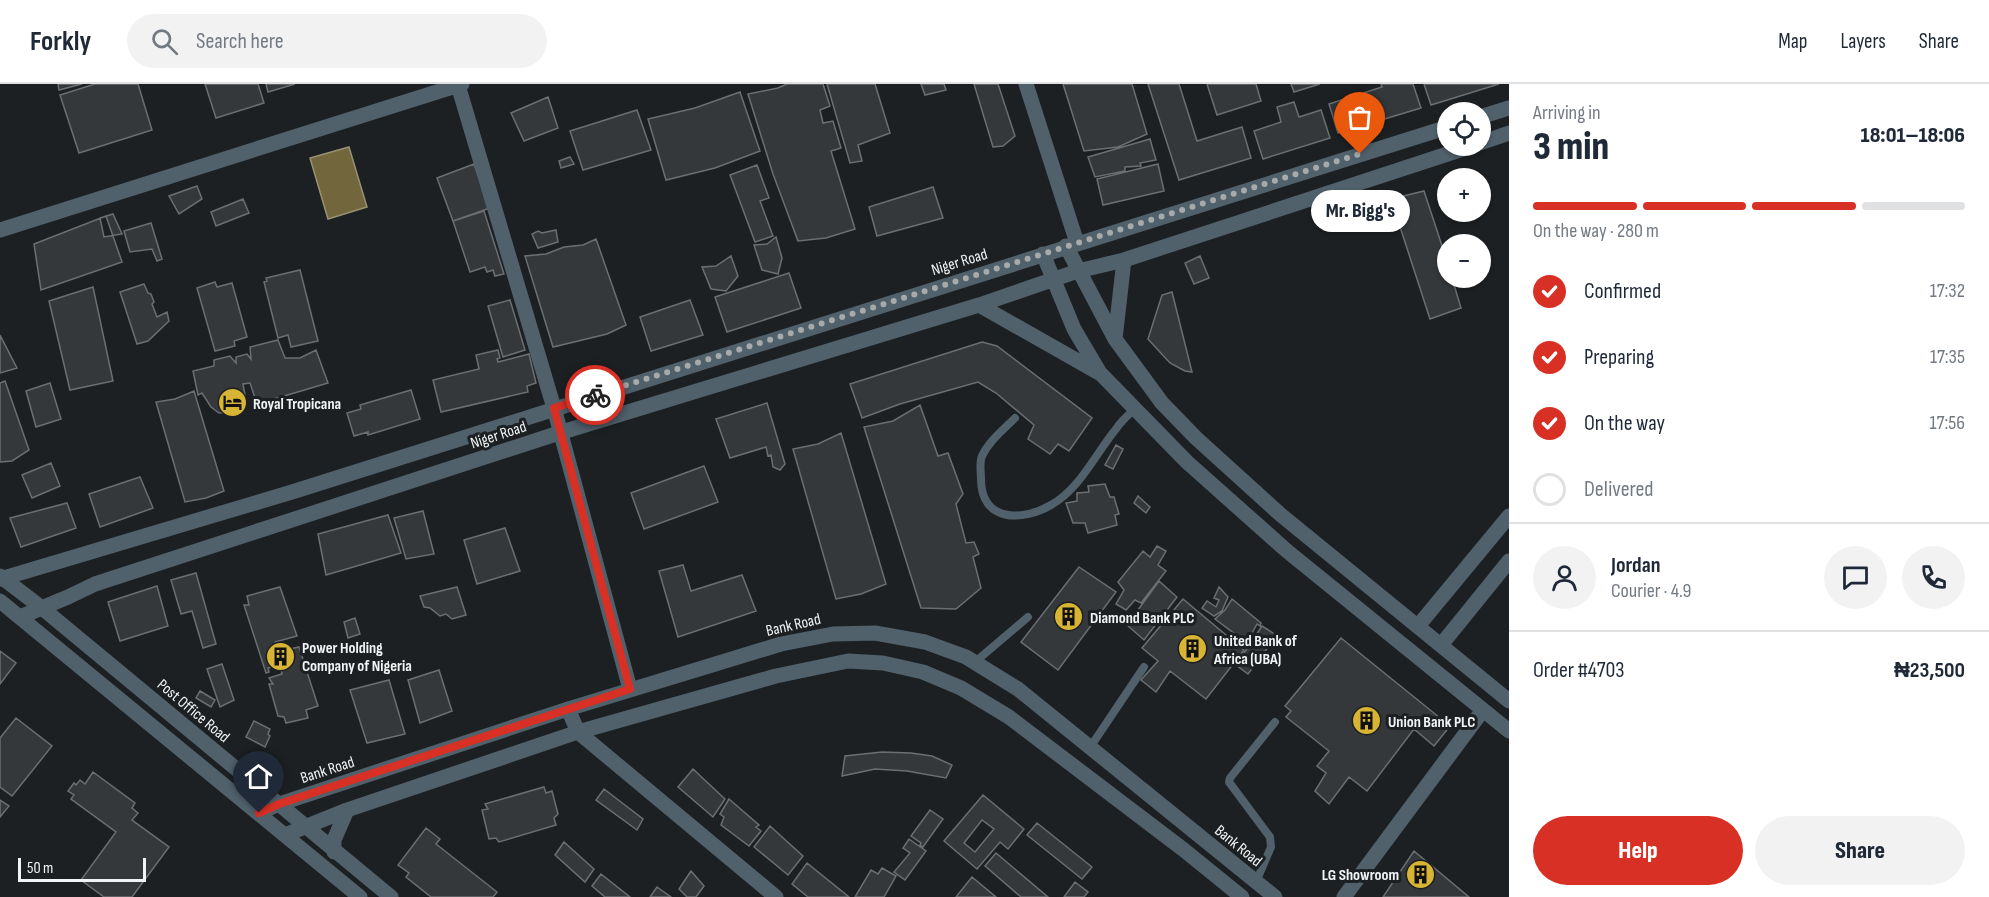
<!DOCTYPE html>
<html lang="en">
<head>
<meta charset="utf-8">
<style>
	body { margin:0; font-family:"Sofia Sans Condensed",sans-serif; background:#f2f2f3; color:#1f2937; height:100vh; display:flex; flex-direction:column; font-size:22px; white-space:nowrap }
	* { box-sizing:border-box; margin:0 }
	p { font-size:20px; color:#747a83 }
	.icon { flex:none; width:33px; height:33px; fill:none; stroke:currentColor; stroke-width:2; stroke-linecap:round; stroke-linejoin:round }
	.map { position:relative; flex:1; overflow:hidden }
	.details { display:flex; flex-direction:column; background:#fff; width:480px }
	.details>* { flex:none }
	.buttons { position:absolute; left:1437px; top:18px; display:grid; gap:12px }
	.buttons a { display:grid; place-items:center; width:54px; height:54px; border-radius:50%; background:#fff; box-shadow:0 2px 4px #0004; font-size:30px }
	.scale { position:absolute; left:18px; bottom:15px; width:128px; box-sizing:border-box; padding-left:6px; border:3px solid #f1f4f5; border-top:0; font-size:16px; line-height:21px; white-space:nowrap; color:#f1f4f5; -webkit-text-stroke:4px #1d2022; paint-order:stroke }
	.pin { position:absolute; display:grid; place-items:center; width:51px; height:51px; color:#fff; margin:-62px -26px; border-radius:50% 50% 50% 0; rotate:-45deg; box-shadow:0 0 6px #0007 }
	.pin .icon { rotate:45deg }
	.courier { position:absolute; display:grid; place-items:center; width:60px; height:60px; margin:-30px; border:4px solid #d93025; border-radius:50%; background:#fff; color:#222; box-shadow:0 2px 8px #0007 }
	.bubble { position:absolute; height:42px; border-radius:21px; background:#fff; box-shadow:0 2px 4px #0004; font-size:20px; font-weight:800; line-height:42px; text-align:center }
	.summary em { font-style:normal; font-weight:800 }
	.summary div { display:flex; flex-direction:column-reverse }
	.summary { display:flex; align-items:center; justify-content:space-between; height:102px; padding:0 24px }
	h1 { font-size:39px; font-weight:800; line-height:45px }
	.bar { display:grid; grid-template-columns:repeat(4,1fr); gap:9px 6px; align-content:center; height:72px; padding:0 24px }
	.bar i { height:8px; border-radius:4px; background:#e0e1e3 }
	.bar .active { background:#d93025 }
	.bar p { grid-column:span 4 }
	.line { display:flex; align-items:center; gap:15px; padding:0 24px; border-top:2px solid #e0e1e3 }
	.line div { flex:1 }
	.round { display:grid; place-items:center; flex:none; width:63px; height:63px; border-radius:32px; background:#f2f2f3 }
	ol { padding:0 24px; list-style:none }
	li { display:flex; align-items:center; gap:18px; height:66px }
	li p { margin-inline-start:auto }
	li .icon { padding:6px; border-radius:50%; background:#d93025; color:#fff; stroke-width:4 }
	li:last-child { color:#747a83 }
	li i { width:33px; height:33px; border:3px solid #e0e1e3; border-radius:50% }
	.cta { display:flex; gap:12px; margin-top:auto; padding:12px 24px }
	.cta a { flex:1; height:69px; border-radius:36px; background:#d93025; color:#fff; font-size:24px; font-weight:800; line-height:69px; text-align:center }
	.cta a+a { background:#f2f2f3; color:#1f2937 }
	header { display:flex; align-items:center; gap:36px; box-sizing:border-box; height:84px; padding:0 30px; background:#fff; border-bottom:2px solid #e0e1e3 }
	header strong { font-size:28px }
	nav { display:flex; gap:33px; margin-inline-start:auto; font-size:21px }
	.search { width:420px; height:54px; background:#f2f2f3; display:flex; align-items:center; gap:15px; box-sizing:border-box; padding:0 21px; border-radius:33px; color:#747a83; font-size:22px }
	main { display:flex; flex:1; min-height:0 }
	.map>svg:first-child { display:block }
</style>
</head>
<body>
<header>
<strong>Forkly</strong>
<div class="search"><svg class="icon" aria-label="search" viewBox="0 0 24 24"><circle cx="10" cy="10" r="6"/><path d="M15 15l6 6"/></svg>Search here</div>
<nav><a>Map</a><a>Layers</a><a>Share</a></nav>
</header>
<main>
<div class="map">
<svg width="1509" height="813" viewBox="0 0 1509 813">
	<rect width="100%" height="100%" fill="#1d2022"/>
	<path fill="#72663d" stroke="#989174" stroke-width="1.5" d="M349,63l18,60 -39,12 -18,-61z"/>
	<path fill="#35383b" stroke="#6b6f72" stroke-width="1.5" fill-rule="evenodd" d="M58,0h24l-23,6z
		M95,0h43l14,46 -73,23 -19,-58z
		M205,0h53l6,19 -48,15z
		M266,0h29l-27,8z
		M787,0h36l7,22 -10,4 3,13 10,-2 8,27 -10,3 24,78 -29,9 -28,3 -25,-67 -25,-80 30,-6z
		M827,0h48l15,49 -32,12 4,16 -12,2z
		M921,0h23l2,6 -21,5z
		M974,0h24l17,52 -12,10 -10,1z
		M1063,0h69l15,50 -29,13 -34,4z
		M1148,0h31l18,57 45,-14 9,31 -72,22z
		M1207,0h49l5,17 -44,14z
		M1291,0h29l-26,8z
		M1381,0h32l8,24 -83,25 -9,-29 53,-17z
		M1424,0h75l-68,21z
		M740,8l20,59 -45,17 -49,12 -18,-61 47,-11z
		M548,13l10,31 -34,13 -13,-28z
		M1294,18l5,15 22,-7 9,28 -67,21 -9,-28 27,-9 -4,-15z
		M637,26l14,40 -68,20 -13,-39z
		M1150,55l6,21 -16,3 1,3 -16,1v4l-30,6 -7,-20z
		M570,73l4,7 -13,4 -2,-7z
		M474,80l16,44 -37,13 -16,-43z
		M1158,80l6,27 -61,14 -6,-26z
		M757,81l12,33 -9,3 13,35 -18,6 -25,-67z
		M197,102l5,13 -23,15 -10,-18z
		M933,103l10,31 -66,18 -8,-29z
		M1424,107l24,73v14h4l9,30 -31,11 -39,-120z
		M243,115l6,14 -33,13 -5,-14z
		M484,127l20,63 -9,2 -2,-6 -6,2 -2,-5 -15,5 -17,-51z
		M113,130l9,20 -18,3 -4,-19z
		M106,132l16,46 -81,28 -7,-46z
		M151,139l11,36 -5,2 -5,-12 -22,3 -6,-21z
		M556,146l2,12 -20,6 -6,-14 6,-3 4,2z
		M776,153l6,21 -4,16 -16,-4 -8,-25 13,-1z
		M596,155l30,86 -19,9 -54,13 -28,-91 21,-2 18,-7 19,-2z
		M731,172l7,20 -12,15 -15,-2 -9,-22 14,-1z
		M1200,172l9,22 -15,6 -9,-21z
		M300,186l18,71 -27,6 -3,-12 -10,3 -14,-56 3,-1 -1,-3z
		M789,189l12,35 -74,24 -12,-35z
		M215,198l2,5 15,-4 15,54 -13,4 1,5 -20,5 -18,-63z
		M144,200l4,9 3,1 3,8 -2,2 5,13 10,-5 2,9 -21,20 -11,3 -17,-52z
		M93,203l20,94 -43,9 -21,-89z
		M1172,208l20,80 -7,-1 -15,-8 -22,-24 14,-44z
		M510,216l15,50 -22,7 -15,-51z
		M690,216l13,35 -52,16 -11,-34z
		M0,251l17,33 -17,5z
		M278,256l7,18h15l16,-8 12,33 -71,21 -7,-21 -7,1 2,11 -4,12 -11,5 -11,1 -8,-6 -9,-14 -4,2 -5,-24 21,-5v-6l16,-4 6,7v-6l11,-3 4,5 -1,-12z
		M982,258l15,4 95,72 -23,33 -11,-7 -8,10 -22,-15 6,-14 -38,-32 -18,-11 -78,22 -38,14 -12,-34z
		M498,266l2,8 -3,1 1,3 31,-8 7,29 -9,3 1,6 -87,20 -8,-32 46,-11 -3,-14z
		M5,297l24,69 -17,11 -12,1v-79z
		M50,299l11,36 -25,8 -10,-36z
		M411,306l9,29 -52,16v-3l-14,4 -7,-23 14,-4 -1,-4z
		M194,307l30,100 -18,7 -21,4 -29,-100 19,-3z
		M767,319l18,61 -5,6 -7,-3 -2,-12 -3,1 -2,-9 -36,11 -14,-39z
		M920,321l18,51 10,-3 15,41 -7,10 10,39 8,-1 5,12 -6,3 8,31 -25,21 -35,-1 -57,-181 29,-6z
		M841,349l45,151 -25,10 -25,5 -43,-150 25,-5z
		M1116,361l7,4 -10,20 -8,-4z
		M51,379l9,23 -28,12 -10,-23z
		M704,382l14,36 -74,27 -13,-36z
		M140,393l13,31 -53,19 -11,-33z
		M1105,400l5,13h4l5,17 -4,1 2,10 -29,8 -3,-10h-12l-7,-20 11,-2v-8l12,-1 -1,-6z
		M1138,412l12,11 -4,6 -12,-10z
		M67,419l9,25 -55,19 -11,-29z
		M423,427l11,43 -28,5 -12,-41z
		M388,431l13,38 -75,22 -8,-41z
		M505,444l15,43 -43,13 -13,-44z
		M1157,462l9,5 -8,14 8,6 -25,32 -6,-3 -9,10 -10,-6 8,-14 -6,-8 25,-31 7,6z
		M683,481l8,26 51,-16 14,36 -78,26 -19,-66z
		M1079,483l37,25 -58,78 -37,-28z
		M196,489l20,71 -13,4 -11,-37 -11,3 -10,-34z
		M1159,497l18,16 -33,43 -17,-15z
		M157,502l11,40 -48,15 -12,-39z
		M280,503l17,49 -22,6 2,10 22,-5 19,59 -12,4 2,8 -22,5 -2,-6 -6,-1 -9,-32h4l-4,-6 13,-4 -2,-9 -12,3 1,4 -3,1 -22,-68h5l-2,-9z
		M457,503l9,28 -14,4 -6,-5 -6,2 -10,-8 -6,-1 -4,-11z
		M1219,503l9,10 -6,14 -8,5 -12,-8 5,-7 9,6 3,-7 -5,-2z
		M1183,515l61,51 -38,49 -36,-28 -14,21 -15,-12 17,-19 -16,-13z
		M1232,515l29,24 -1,3 -3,-2 -6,11 -8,5 -28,-21 10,-9z
		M355,534l5,16 -12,4 -4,-16z
		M1262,542l17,11 -1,3 -3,-2 -27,36 -12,-9z
		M1341,554l109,88 -16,20 -20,-17 -47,62 -18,-14 -20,27 -14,-13 11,-18 -9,-7 12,-15 -43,-34 5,-6 -6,-5z
		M0,567l16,12 -16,21z
		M222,580l12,36 -14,7 -13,-38z
		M439,586l13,41 -32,12 -12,-43z
		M389,596l16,54 -38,9 -17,-53z
		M200,607l15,9 -4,7 -15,-9z
		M16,634l36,28 -40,50 -12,-9v-49z
		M254,637l16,8 -2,5 2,2 -5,11 -19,-10z
		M882,668l29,1 21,3 20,9 -6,13 -39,-7 -32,-2 -33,7 3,-20z
		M693,685l32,30 -12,18 -35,-30z
		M93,688l42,31 -3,5 6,5 -6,7 37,27 -37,50h-28l-23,-17 35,-48 -45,-33 3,-4 -6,-4 6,-8 2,2 4,-5 5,4z
		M544,703l2,6 6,-2 6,23 -4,4 2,7 -57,17 -3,-4 -7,1 -7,-29 6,-1 -3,-5z
		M604,705l39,30 -6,11 -41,-30z
		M983,711l41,34 -16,20 -8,-7 -23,27 -33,-28zM982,736l12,9 -19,23 -11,-9z
		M729,715l30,26 -3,2 5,4 -12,15 -28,-21 3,-8 -4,-3z
		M0,716l9,6 -9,11z
		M930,726l13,9 -20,28 -3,-2 1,-2 -10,-7z
		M1037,739l55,44 -10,12 -55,-44z
		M770,742l33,30 -15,19 -34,-28z
		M426,744l14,11 -4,5 61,48 -4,5h-62l-25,-20 3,-4 -11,-8z
		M909,755l17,12 -21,29 -11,-8 16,-19 -7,-5z
		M564,758l30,27 -9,13 -30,-27z
		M1414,767l55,46h-86z
		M996,769l52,44h-27l-36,-31z
		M807,779l42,34h-41l-16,-13z
		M882,784l14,8 -12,21h-29l16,-27 7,4z
		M691,787l13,15 -8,11h-9l-8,-8z
		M601,790l29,23h-25l-13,-11z
		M972,793l24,20h-40z
		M1075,798l13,10 -4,5h-20z
		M657,803l14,10h-21z"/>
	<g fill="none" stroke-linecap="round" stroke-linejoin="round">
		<path stroke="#50616c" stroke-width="8" d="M1015,334c-12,12 -26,23 -33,38 -3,7 -1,15 -1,23 0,43 41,43 70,26 29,-16 45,-52 65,-76 5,-8 12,-14 19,-20
			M975,578l53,-45
			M1091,662l53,-79
			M1256,798l15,-35 -1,-10 -41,-55 1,-4 45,-56"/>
		<path stroke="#50616c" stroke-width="15" d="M1026,0l51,159
			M458,1l96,323 76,281
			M1480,33l29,-9
			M1480,59l29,-10
			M0,146l462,-146
			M1066,162l49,93 47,64 34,35 85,77 228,186
			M1043,170l31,75 26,44 87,89 100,89 222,180
			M979,221l120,68
			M1115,255l9,-79
			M0,495l292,-87 1156,-365
			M20,533l48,-20 27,-13 464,-151 420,-128 99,-34 46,-11 348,-114
			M1418,542l91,-110
			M1441,561l68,-84
			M568,625l10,23 198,165
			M1344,813l139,-187"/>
		<path stroke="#50616c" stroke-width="15" d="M0,492l42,32 349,289
			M0,517l360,296
			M259,729l20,-9 289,-95 213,-65 52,-10 42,-1 50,9 41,15 52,32 257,208
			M285,751l62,-25 231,-78 198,-56 72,-15 35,2 40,9 38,16 48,29 175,133 58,47
			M334,768v-12l13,-30"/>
	</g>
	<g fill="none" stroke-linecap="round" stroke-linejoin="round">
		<path stroke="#a7aaab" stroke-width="6" stroke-dasharray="0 10.8" d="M595,311l765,-241"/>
		<path stroke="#d93025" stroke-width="8" d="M259,729l20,-9 351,-115 -76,-281 41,-13"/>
	</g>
	<defs>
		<symbol id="hotel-disc" viewBox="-11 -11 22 22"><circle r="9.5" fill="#d7b434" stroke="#1d2022"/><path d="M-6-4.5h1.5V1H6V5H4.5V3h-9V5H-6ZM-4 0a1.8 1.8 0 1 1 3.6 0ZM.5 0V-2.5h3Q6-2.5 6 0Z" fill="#111"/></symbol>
		<symbol id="building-disc" viewBox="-11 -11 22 22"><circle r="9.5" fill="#d7b434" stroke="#1d2022"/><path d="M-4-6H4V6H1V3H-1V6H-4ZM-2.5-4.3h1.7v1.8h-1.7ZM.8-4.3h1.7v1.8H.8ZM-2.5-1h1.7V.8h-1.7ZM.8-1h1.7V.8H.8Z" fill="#111"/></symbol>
	</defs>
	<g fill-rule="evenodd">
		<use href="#hotel-disc" x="216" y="302" width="33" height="33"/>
		<use href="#building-disc" x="1052" y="516" width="33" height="33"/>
		<use href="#building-disc" x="1176" y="548" width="33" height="33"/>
		<use href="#building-disc" x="264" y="556" width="33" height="33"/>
		<use href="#building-disc" x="1350" y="620" width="33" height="33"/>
		<use href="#building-disc" x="1404" y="774" width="33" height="33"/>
	</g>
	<g text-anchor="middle" stroke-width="6" stroke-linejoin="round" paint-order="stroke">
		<g font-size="16" fill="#f1f4f5" stroke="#1d2022">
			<text transform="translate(959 177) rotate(-17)" y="6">Niger Road</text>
			<text transform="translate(498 350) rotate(-18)" y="6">Niger Road</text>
			<text transform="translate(793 540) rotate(-13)" y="6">Bank Road</text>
			<text transform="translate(194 626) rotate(40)" y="6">Post Office Road</text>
			<text transform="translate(327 685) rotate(-18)" y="6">Bank Road</text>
			<text transform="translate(1239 761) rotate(39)" y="6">Bank Road</text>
		</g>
		<g font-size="16" font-weight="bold" fill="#f1f4f5" stroke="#1d2022" text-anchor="start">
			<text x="253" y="325">Royal Tropicana</text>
			<text x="1090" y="539">Diamond Bank PLC</text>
			<text x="1214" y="562">United Bank of<tspan x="1214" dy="18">Africa (UBA)</tspan></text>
			<text x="302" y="569">Power Holding<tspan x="302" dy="18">Company of Nigeria</tspan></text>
			<text x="1388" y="643">Union Bank PLC</text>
			<text x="1399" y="796" text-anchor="end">LG Showroom</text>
		</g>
	</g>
</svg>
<div class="buttons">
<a><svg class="icon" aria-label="locate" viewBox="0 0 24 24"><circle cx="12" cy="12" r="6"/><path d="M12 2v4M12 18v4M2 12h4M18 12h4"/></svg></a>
<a>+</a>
<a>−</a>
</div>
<div class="scale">50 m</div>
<div class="pin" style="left:1360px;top:70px;background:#ea580c"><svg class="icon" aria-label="bag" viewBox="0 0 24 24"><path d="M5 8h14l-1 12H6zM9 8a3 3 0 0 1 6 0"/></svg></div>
<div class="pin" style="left:259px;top:729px;background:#1f2937"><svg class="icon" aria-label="home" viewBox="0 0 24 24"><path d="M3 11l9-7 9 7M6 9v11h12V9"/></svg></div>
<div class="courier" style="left:595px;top:311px"><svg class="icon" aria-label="bike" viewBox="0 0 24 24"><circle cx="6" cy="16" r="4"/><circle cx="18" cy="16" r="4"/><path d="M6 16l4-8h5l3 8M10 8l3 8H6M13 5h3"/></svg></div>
<div class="bubble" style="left:1311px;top:106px;width:99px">Mr. Bigg's</div>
</div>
<section class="details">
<div class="summary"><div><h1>3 min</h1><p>Arriving in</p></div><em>18:01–18:06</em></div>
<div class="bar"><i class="active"></i><i class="active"></i><i class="active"></i><i></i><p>On the way · 280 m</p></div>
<ol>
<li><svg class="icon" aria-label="check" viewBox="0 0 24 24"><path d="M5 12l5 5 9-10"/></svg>Confirmed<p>17:32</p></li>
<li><svg class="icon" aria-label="check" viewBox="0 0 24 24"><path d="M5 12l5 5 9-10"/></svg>Preparing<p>17:35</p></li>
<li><svg class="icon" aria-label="check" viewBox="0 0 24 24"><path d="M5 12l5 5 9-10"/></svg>On the way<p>17:56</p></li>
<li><i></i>Delivered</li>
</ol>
<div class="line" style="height:108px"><a class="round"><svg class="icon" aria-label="person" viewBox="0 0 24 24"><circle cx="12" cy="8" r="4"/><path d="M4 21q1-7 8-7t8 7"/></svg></a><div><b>Jordan</b><p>Courier · 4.9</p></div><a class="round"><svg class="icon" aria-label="chat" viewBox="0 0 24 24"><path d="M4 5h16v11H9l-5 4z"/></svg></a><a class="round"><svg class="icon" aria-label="phone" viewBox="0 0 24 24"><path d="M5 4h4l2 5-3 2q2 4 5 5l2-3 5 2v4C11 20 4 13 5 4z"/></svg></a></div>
<div class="line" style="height:78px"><div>Order #4703</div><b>₦23,500</b></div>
<div class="cta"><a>Help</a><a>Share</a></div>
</section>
</main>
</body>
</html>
